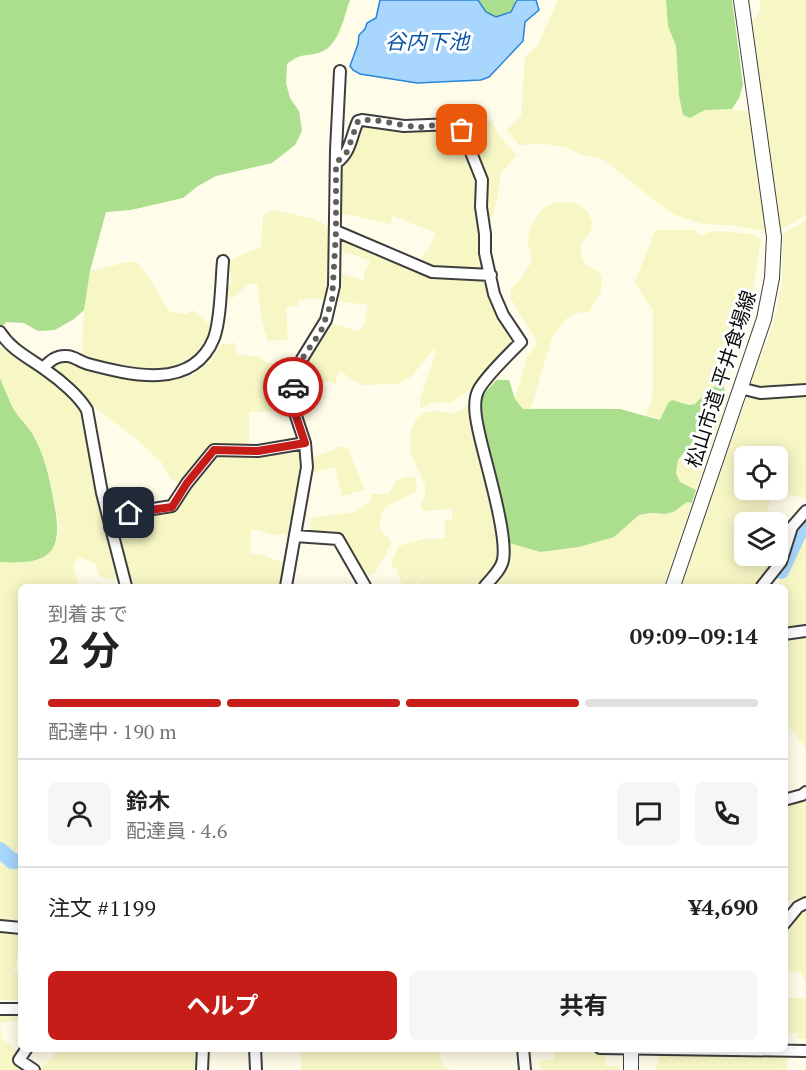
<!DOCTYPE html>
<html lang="ja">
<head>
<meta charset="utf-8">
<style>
	body { margin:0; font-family:"PT Serif","Noto Sans JP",serif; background:#f6f6f6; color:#222; height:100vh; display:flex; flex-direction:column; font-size:22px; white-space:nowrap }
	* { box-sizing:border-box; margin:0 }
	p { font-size:20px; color:#767676 }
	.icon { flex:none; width:33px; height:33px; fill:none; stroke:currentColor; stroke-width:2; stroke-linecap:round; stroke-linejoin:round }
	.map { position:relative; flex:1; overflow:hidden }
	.drawer { position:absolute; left:18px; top:584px; width:770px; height:468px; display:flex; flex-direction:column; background:#fff; border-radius:9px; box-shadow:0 3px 15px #0003 }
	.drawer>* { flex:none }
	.controls { position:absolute; left:734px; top:446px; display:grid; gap:12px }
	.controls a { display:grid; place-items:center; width:54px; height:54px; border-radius:9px; background:#fff; box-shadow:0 3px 15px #0003; font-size:30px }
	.pin { position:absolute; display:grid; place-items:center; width:51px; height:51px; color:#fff; margin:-26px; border-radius:12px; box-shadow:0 3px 9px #0006 }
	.courier { position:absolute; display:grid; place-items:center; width:60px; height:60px; margin:-30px; border:4px solid #c61d18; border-radius:50%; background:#fff; color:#222; box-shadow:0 2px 8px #0007 }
	.headline em { font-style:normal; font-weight:700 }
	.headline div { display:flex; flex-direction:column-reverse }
	.headline { display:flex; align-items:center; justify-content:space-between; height:102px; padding:0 30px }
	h1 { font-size:39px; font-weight:700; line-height:45px }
	.bar { display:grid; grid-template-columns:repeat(4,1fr); gap:9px 6px; align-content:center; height:72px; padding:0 30px }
	.bar i { height:8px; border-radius:4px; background:#e0e0e0 }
	.bar .active { background:#c61d18 }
	.bar p { grid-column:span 4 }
	.line { display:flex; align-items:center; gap:15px; padding:0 30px; border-top:2px solid #e0e0e0 }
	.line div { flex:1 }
	.round { display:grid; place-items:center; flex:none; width:63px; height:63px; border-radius:9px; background:#f6f6f6 }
	.cta { display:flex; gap:12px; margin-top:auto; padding:12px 30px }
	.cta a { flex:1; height:69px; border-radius:9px; background:#c61d18; color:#fff; font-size:24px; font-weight:700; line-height:69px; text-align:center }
	.cta a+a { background:#f6f6f6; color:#222 }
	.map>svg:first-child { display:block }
</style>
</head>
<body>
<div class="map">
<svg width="806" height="1070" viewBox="0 0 806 1070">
	<rect width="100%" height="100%" fill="#fffce9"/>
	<path fill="#f7f7c6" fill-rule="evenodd" d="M558,0h108l2,26 8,20 3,50 4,19 7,3 15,-8 27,-1 17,3 17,114 -2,5 -35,-6 -27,-1 -27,-9 -17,-12 -54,-43 -22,-5 -17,-8 -21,-3 -25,1 -12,-15 14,-14 4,-59 13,-12z
		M760,0h46v215l-23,14 -4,-1 -28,-203 1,-4 9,-10z
		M466,120l26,1 7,15 18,19 -16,18 -4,27 -8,27h-2l-3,-50 -22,-54z
		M362,124l91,3 25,54 10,92 -50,-2 -18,-6 5,-14h3l7,-18 -42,-17 -3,8 -49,-11 -1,-47z
		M563,202l15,2 10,8 4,10 -1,8 -10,15v9l2,8 19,13 -1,16 -12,21 -13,1 -9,5 -15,20 -22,73 -7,-2 -8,-10 12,-42 9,-12v-5l-25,-41v-11l10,-9 11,-18 -5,-20 4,-15 10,-16 12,-7z
		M274,210l36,8 20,9v57l-2,15h-29l-1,7 -12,1 2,33 -20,1 -6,-20 -5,-37 -10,1 -14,13 -7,-2 -1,-5 7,-9 -4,-21 33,-14 2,-32z
		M806,220v168l-46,3 -11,-5 23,-58 6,-27 4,-19 1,-48z
		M655,230h39l7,5 14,-4 36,3 10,5 -13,84 -24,63h-6l-13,7 -10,11 -7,1 -8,-4 -12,2 -8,17 -14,-6 7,-19v-84l-18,-29z
		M341,241h11l79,34 58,2 27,64 -42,46 -22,15 -20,1 -12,5v-9l16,-47 -1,-4 -24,29 -14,7 -35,1 -10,-5 -11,-9 -3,1 -3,12 -6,-3 -32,3 3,-13 29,-48 31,8 5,-8 3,-18 -31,-4 3,-28 24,7v-7l6,-12 -22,-8 -7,-1z
		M127,262h10l15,20 15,27 4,3 15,2 7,-4 14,13 5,-1 -3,15 -10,17 -17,13h-8l-9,5h-19l-64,-15 2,-48 6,-38z
		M233,342l2,2 2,11 21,1 9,7 21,1 2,5 -4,8 3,34 -40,1v28l-5,8h-32l-31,35 -10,-4 -9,-16 -28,-26 -63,-47 -23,-21 3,-5 13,-4 9,2 6,5 6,1 70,14 15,-1 24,-7 17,-13 11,-17h6z
		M0,347l8,3 42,27 29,30 10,34 15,82 16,56 -17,-1 -5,-5 -3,-10 -16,-6 -6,8 6,21h-58v269l-2,1 -8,-3 -11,-11v-280l18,1 21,-3 12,-8 8,-16v-14l-13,-59 -13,-28 -20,-26 -13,-31z
		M725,392l5,1 -34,97 -16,-8 -4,-9 2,-13 12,-14 17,-26 4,-12z
		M748,393h58v105l-33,-5 -10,29h-19v33h33v-18l5,-4 -3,25 -21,28h-77zM744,456h33v33h-33z
		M473,399l23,120 4,41 -19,26h-59l-4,-4 -7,4h-6l-5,-5 -3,-12 -5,-1v-8l7,-14 25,-7h21v-20h7v-10l-29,2 -3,-4 5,-12v-10l-15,-34 1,-20 5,-12 8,-6 8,-2 22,2 9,-4z
		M301,447l2,25 -11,62 -20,1 -14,-5h-7l-1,24h10l27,10 -5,22h-151l-17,-64 5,-1v-3l50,-8 46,-58z
		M339,447h8l18,43 -23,6 -7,-29 -23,5v-10l2,-5z
		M404,477h11l2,11 -2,5 -19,8 -10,6 -5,6 -1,16 11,12v3l-16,29 -11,4 -24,-40 -30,-3 1,-16 44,-6 15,-11 1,-7h17l7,-12z
		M687,502l5,1 -28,83h-175l17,-44 34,10 39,-5 35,-10 25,-22 11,-2 7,2 18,-4z
		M806,529v99l-21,3 -1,-45h-8l15,-20z
		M806,634v114l-21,-27 -1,-84z
		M806,796v103h-14l-7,4 -1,-98z
		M0,854l9,9 12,1v62l-21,-3z
		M806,905v77l-5,-10 -16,-2v-43z
		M0,928l21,2v18l-8,25 8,1v26h-21z
		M785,998h21v41h-8v-6h-11v-3l-2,-1z
		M0,1012h21v8l-21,3 2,16 19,15 10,16h-31z
		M102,1048l99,1 -1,21h-161l10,-9 10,-12h37l2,2z
		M290,1049h148l4,14 7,7h-148v-18z
		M554,1049l52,3v14h13v4h-78l-2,-8 15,-3z
		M659,1053l129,1 -1,16h-131z"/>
	<path fill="#abdf8d" d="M0,0h350c-6,16 -11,46 -29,52 -17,6 -17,-1 -34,12l-1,19 4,15 9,13 3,20 -7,14 -23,18 -56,13 -18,10 -15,12 -52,12 -25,2 -16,59 -6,39 -10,9 -19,11 -17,1 -14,-8 -18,-1 -6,9z
		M478,0h37l1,3 -5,9 -15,5 -10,-5z
		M666,0h66l11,85 -4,13 -7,11 -27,1 -15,8 -7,-3 -4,-19 -3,-50 -8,-20z
		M0,378c4,10 8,20 13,30 5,10 16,18 21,29 11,20 15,39 19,61 11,51 2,68 -53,64z
		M496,380h13l6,19 8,10h97l40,11 8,-17 4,-3 17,5 6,-1 16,-17 13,-1 1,6 -14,16 -7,20 -26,32 -2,13 4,9 16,8 -4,13 -5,-1 -12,9 -9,3 -16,-1 -11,2 -25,22 -35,10 -39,5 -34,-10 -25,-114 -1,-29z"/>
	<path fill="#a8d6fc" stroke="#2985d9" stroke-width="1.5" d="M380,0h98l8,12 10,5 15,-5 6,-12h19l3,10 -14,12 -2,19 -34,36 -8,3 -64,3 -57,-9 -7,-4 -3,-4 8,-22 1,-9 6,-6 2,-6 9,-5z"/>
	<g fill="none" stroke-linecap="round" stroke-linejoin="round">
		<path stroke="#a8d6fc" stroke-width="16" d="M781,571l25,-53
			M0,850l12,11h9"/>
		<defs>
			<path id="minor" d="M336,163c15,-10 15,-27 22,-42l4,-1 42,6 49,-2 6,2 3,4 20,50 -1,27 4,27v19l9,41 9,21 18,27c-11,11 -37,36 -43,49 -6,13 -1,33 2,46 6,27 28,99 23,123 -2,10 -12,19 -18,26
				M336,231l96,41 59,3
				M0,332c12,19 30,26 47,39 13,9 32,25 40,39l15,83 24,93
				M43,368c7,-7 13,-13 24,-12 7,0 13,6 21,8 42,11 105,27 126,-26 7,-19 7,-56 9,-77
				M740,388l20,5 46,-3
				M108,516l64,-10 15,-23 27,-33 44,1 47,-8
				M295,536l43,3 27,47
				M286,586l21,-119 -2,-24 -11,-33v-30l8,-21 24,-39 8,-34 2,-136 4,-79
				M762,586l19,-24 11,-35 14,-16
				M784,634l22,-3
				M784,800l18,-5 4,-3
				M784,924l14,-17 8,-4
				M0,926l21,2
				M0,1009h21
				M27,1048l-8,12 15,10
				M255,1048l1,22
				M523,1048l2,22
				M600,1048l206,3
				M202,1070l1,-22"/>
			<path id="tertiary" d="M673,586l91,-267 8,-41 2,-41 -33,-237
				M631,1048v22"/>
		</defs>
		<use href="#minor" stroke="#3e3e3e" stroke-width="14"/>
		<use href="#tertiary" stroke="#3e3e3e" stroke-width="16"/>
		<use href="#minor" stroke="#fff" stroke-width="10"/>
		<use href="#tertiary" stroke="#fff" stroke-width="14"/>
	</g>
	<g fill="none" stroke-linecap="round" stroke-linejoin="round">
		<path stroke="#605f59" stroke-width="6" stroke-dasharray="0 10.8" d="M293,387l9,-28 19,-28 11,-30 4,-70v-68l11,-11 11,-31c17,-4 44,6 63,6 12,-1 33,-8 41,3"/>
		<path stroke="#c61d18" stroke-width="8" d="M129,513l43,-6 15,-24 27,-33 44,1 47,-8 -11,-33 -1,-23"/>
	</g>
	<g text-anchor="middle" stroke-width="6" stroke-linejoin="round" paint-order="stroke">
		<g font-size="20" fill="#0b0b0b" stroke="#fff">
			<text transform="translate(721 379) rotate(-72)" y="7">松山市道 平井食場線</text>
		</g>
		<g font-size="21" font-style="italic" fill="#0b56a6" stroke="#fff">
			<text x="427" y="49">谷内下池</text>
		</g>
	</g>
</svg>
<div class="controls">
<a><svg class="icon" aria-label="locate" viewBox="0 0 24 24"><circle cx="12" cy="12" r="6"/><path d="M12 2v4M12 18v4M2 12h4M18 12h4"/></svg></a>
<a><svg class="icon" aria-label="layers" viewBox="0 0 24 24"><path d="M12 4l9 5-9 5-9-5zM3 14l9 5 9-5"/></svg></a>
</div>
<div class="pin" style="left:462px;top:130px;background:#ea580c"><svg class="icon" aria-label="bag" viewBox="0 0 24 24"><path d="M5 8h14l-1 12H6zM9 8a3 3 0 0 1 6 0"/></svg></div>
<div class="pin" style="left:129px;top:513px;background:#1f2937"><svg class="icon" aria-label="home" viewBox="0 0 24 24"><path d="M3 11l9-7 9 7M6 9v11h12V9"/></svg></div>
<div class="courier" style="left:293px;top:387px"><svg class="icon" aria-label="car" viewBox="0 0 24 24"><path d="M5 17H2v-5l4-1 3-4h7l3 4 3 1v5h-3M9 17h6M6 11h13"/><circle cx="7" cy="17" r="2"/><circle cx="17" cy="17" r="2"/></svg></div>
<section class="drawer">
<div class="headline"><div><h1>2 分</h1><p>到着まで</p></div><em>09:09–09:14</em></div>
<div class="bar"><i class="active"></i><i class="active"></i><i class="active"></i><i></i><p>配達中 · 190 m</p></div>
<div class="line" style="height:108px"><a class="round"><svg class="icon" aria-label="person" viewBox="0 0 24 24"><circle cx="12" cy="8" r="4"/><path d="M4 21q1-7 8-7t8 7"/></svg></a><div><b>鈴木</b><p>配達員 · 4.6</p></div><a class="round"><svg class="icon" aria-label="chat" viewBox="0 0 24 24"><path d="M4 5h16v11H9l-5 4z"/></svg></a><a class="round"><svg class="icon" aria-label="phone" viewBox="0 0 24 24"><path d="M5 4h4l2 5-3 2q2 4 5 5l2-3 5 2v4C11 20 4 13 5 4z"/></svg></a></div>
<div class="line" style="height:78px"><div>注文 #1199</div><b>¥4,690</b></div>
<div class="cta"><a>ヘルプ</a><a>共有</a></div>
</section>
</div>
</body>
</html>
